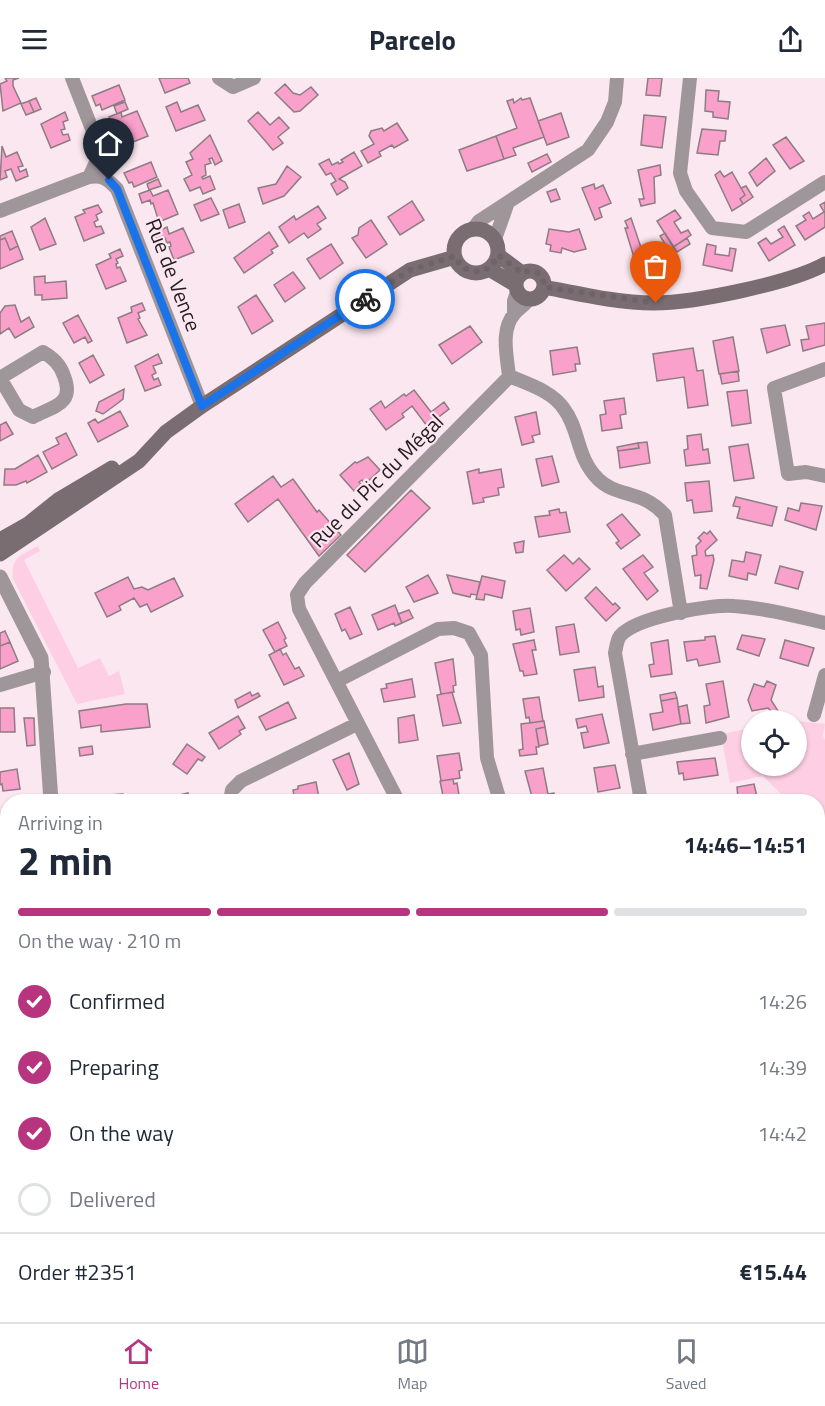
<!DOCTYPE html>
<html lang="en">
<head>
<meta charset="utf-8">
<style>
	body { margin:0; font-family:"Titillium Web",sans-serif; background:#f6f6f7; color:#1f2937; height:100vh; display:flex; flex-direction:column; font-size:22px; white-space:nowrap }
	* { box-sizing:border-box; margin:0 }
	p { font-size:20px; color:#747a83 }
	.icon { flex:none; width:33px; height:33px; fill:none; stroke:currentColor; stroke-width:2; stroke-linecap:round; stroke-linejoin:round }
	.map { position:relative; flex:1; overflow:hidden }
	.panel { position:absolute; left:0px; top:716px; width:825px; height:530px; display:flex; flex-direction:column; background:#fff; border-radius:24px 24px 0 0; box-shadow:0 2px 4px #0004 }
	.panel>* { flex:none }
	.buttons { position:absolute; left:741px; top:632px; display:grid; gap:12px }
	.buttons a { display:grid; place-items:center; width:66px; height:66px; border-radius:50%; background:#fff; box-shadow:0 2px 4px #0004; font-size:30px }
	.pin { position:absolute; display:grid; place-items:center; width:51px; height:51px; color:#fff; margin:-62px -26px; border-radius:50% 50% 50% 0; rotate:-45deg; box-shadow:0 0 6px #0007 }
	.pin .icon { rotate:45deg }
	.courier { position:absolute; display:grid; place-items:center; width:60px; height:60px; margin:-30px; border:4px solid #1a73e8; border-radius:50%; background:#fff; color:#222; box-shadow:0 2px 8px #0007 }
	.head em { font-style:normal; font-weight:700 }
	.head div { display:flex; flex-direction:column-reverse }
	.head { display:flex; align-items:center; justify-content:space-between; height:102px; padding:0 18px }
	h1 { font-size:39px; font-weight:700; line-height:45px }
	.bar { display:grid; grid-template-columns:repeat(4,1fr); gap:9px 6px; align-content:center; height:72px; padding:0 18px }
	.bar i { height:8px; border-radius:4px; background:#e0e1e3 }
	.bar .current { background:#b6357e }
	.bar p { grid-column:span 4 }
	.line { display:flex; align-items:center; gap:15px; padding:0 18px; border-top:2px solid #e0e1e3 }
	.line div { flex:1 }
	ol { padding:0 18px; list-style:none }
	li { display:flex; align-items:center; gap:18px; height:66px }
	li p { margin-inline-start:auto }
	li .icon { padding:6px; border-radius:50%; background:#b6357e; color:#fff; stroke-width:4 }
	li:last-child { color:#747a83 }
	li i { width:33px; height:33px; border:3px solid #e0e1e3; border-radius:50% }
	header { display:flex; justify-content:space-between; align-items:center; height:78px; padding:0 18px; background:#fff; font-size:27px; font-weight:700 }
	.dock { display:flex; justify-content:space-around; align-items:center; height:84px; border-top:2px solid #e0e1e3; background:#fff; font-size:16px; color:#747a83 }
	.dock a { display:grid; justify-items:center; gap:3px }
	.dock .current { color:#b6357e }
	.map>svg:first-child { display:block }
</style>
</head>
<body>
<header><svg class="icon" aria-label="menu" viewBox="0 0 24 24"><path d="M4 6h16M4 12h16M4 18h16"/></svg>Parcelo<svg class="icon" aria-label="share" viewBox="0 0 24 24"><path d="M12 15V3M7 8l5-5 5 5M5 13v7h14v-7"/></svg></header>
<div class="map">
<svg width="825" height="1244" viewBox="0 0 825 1244">
	<rect width="100%" height="100%" fill="#fbe7ef"/>
	<path fill="#fecfe4" d="M38,468l2,5 -16,9 54,108 22,-10 9,18 10,-5 6,23 -48,10 -64,-125c-2,-23 7,-23 25,-33z
		M797,643l28,3 -2,12 2,4v75l-7,-6v-8h-30l-25,-25 -33,7 -9,-49 30,-6 1,37h44z"/>
	<g fill="none" stroke-linecap="round" stroke-linejoin="round">
		<path stroke="#d982ad" stroke-width="4.5" d="M818,1006h7"/>
	</g>
	<path fill="#f9a0cb" stroke="#8e7c83" stroke-width="1.5" d="M5,0h14l-6,2v6l8,17 -18,8 -3,-27 7,-3z
		M159,0h29l2,5 -25,10z
		M648,0h14l-2,18 -14,-1z
		M285,6l8,9 7,2 11,-8 7,8 -18,16 -6,1 -19,-19z
		M119,7l6,15 -23,10 -2,-6 -4,2 -4,-10z
		M706,12l13,1 -1,10 12,1 -2,17 -15,-2v-5l-8,-1z
		M36,20l5,11 -7,3 -5,-11z
		M521,20l1,2 8,-2 14,39 -31,11 3,7 -12,4 -8,-23 21,-8 -10,-27 6,-2 1,4z
		M29,23l5,11 -8,3 -5,-11z
		M125,24l3,7 -11,5 -3,-8z
		M177,24l4,10 17,-7 7,15 -29,11 -10,-24z
		M137,33l11,25 -20,8 -5,-19 -2,1 -2,-4 -7,3 -3,-8 12,-5 1,5z
		M65,34l3,8 -5,2 2,7 -4,1 2,5 5,-1 2,6 -19,8 -10,-24z
		M258,34l12,13 9,-8 10,11 -11,9 5,6 -10,7 -25,-29z
		M561,35l8,24 -22,8 -9,-24z
		M644,37l22,2 -4,31 -21,-3z
		M397,45l11,17 -14,8 -2,-3 -13,7 2,4 -13,7 -7,-12 13,-7 -5,-8 2,-5 11,-3 2,3z
		M702,51l24,2 -1,10h-5l-2,14 -21,-2z
		M210,57l12,26 -7,4 -3,-7 -3,1 2,4 -6,2 1,10 -4,2 1,2 7,-3 5,13 -12,5 -3,-7 -10,4 -6,-12 8,-4 -6,-13 7,-3 -3,-6z
		M496,58l8,23 -37,12 -8,-21z
		M786,59l18,24 -14,8 -17,-24z
		M2,68l4,11 11,-5 6,14 -5,1 2,5 6,-3 2,7 -12,5 -5,-12 -6,2 2,6 -7,3z
		M354,74l8,14 -23,13 6,3 3,6 -11,7 -6,-11 5,-3 -5,-8 -5,2 -7,-11 10,-5 3,6 6,-3 1,2 4,-2 -2,-2z
		M547,76l4,8 -19,10 -4,-9z
		M766,80l9,13 -18,15 -8,-13z
		M151,84l6,15 -23,10 -2,-5 -3,1 -5,-10z
		M660,87l1,10 -7,2 1,26 -14,3 -2,-7h5l-6,-29z
		M287,88l14,11 -17,19 -21,8 -5,-16 18,-4z
		M720,93l4,6 8,-5 13,23 -5,4 3,5 -11,7 -17,-36z
		M158,101l3,7 -12,4 -2,-6z
		M594,106l1,5 8,-4 8,18 -12,5 3,9 -7,3 -13,-32z
		M746,108l7,11 -10,7 -3,-5 5,-4 -4,-7z
		M556,111l4,10 -9,3 -4,-10z
		M150,112l3,6 15,-6 10,24 -19,8 -6,-19 -2,1 -1,-4 -8,3 -3,-9z
		M211,120l8,16 -18,7 -7,-16z
		M412,123l12,19 -24,15 -12,-18z
		M825,124v25l-20,13 -9,-14 10,-6 -3,-4 6,-4 4,7 11,-7 -4,-7z
		M239,126l6,18 -16,6 -6,-18z
		M98,127l4,7 -6,3 2,5 -4,2 2,5 5,-1 3,7 -20,8 -9,-24 10,-4 -2,-3z
		M318,128l8,12 -9,6 4,5 -13,9 -4,-5 -15,10 -10,-16 15,-11 2,4z
		M675,132l6,8 -7,4 7,11 7,-3 3,5 -18,12 -16,-26z
		M45,140l11,26 -16,6 -9,-23z
		M631,140l19,56 -10,3 -15,-49h3l-3,-7z
		M371,142l16,24 -21,14 -14,-20 6,-3 1,-7z
		M784,148l11,19 -26,16 -11,-18 8,-5 5,6 12,-7 -5,-7z
		M167,149l2,7 14,-6 11,24 -20,8 -5,-13 2,-1 -1,-4 -3,1 -2,-5 -7,3 -4,-8z
		M549,151l20,3 10,-3 7,20 -12,3 -12,-4 -1,5 -11,-2 1,-6 -5,-1z
		M12,153l6,15 -8,4 -5,-12 -5,2v-4z
		M269,154l9,14 -7,4 2,3 -29,20 -10,-15z
		M665,155l10,16 -5,3 -10,-16z
		M5,160l5,12 8,-4 5,13 -23,10v-29z
		M687,160l3,6 -13,8 -4,-5z
		M331,166l12,19 -23,16 -13,-20z
		M707,166l9,2 -1,8 14,2 1,-8 6,1 -4,22 -29,-6z
		M120,171l3,7 -7,3 2,4 -2,1 1,4 3,-1 6,14 -20,8 -10,-24 15,-7 -2,-4z
		M293,194l12,16 -20,14 -11,-17z
		M45,198v7l21,-2 1,17 -25,2v-5h-7l-1,-18z
		M256,217l17,26 -21,13 -14,-27z
		M142,225l3,7 -7,3 2,5 -2,1 9,16 -20,8 -9,-25 14,-6 -1,-5z
		M15,227l6,17 8,-5 5,10 -19,11 -6,-10 -9,6v-21l5,-7z
		M78,237l14,26 -4,2 -3,-6 -11,6 -11,-20z
		M825,245v22l-22,6 -2,-11 8,-1 -3,-13z
		M785,247l5,20 -23,8 -6,-24z
		M470,248l12,16 -30,22 -13,-19z
		M733,259l6,34 -20,3 -6,-33z
		M577,269l3,17h-5l1,7 -23,4 -3,-24z
		M693,270l4,23 6,-1 5,35 -20,3 -4,-31 -27,4 -4,-27z
		M158,276l4,9 -9,3 3,7 -4,2 2,5 4,-2 3,7 -16,6 -10,-25z
		M93,277l11,20 -14,8 -11,-20z
		M738,293l1,10 -17,3 -2,-10z
		M124,311l-1,10 -5,4 -15,11 -7,-3 3,-9z
		M414,312l17,22 13,-10 5,7 -22,17 -15,-20 -10,8 2,3 -18,13 -16,-21 11,-8 4,7 19,-14 2,2z
		M747,312l4,33 -19,3 -5,-34z
		M624,320l2,16 -6,1 2,13 -20,3 -2,-16 6,-1 -2,-13z
		M120,333l8,15 -30,16 -10,-19 7,-4 3,4z
		M536,334l4,22 -8,2 2,6 -12,3 -7,-28z
		M6,344l7,12 -13,7v-16z
		M66,355l11,22 -25,14 -9,-17 16,-8 -3,-6z
		M701,356l2,16 5,-1 2,14 -24,3 -2,-16 4,-1 -1,-13z
		M647,364l3,21 -30,5 -2,-17 21,-3 -1,-5z
		M638,365l1,5 -21,3 -1,-4z
		M748,366l6,34 -20,3 -5,-34z
		M38,377l9,17 -20,11 -1,-2 -10,4h-12l1,-16h10z
		M552,378l7,26 -17,4 -6,-27z
		M368,379l12,13 -15,14 -3,-4 -3,2 2,2 -7,7 -14,-16 15,-13 2,1z
		M479,391v4l22,-4 3,18 -6,1 1,7 -16,3 1,4 -11,2 -6,-32z
		M273,398l8,11 12,-8 24,33 2,-2 22,25 -22,21 -41,-57 -30,23 -13,-18z
		M709,403l3,30 -18,2 -2,-13 -5,1 -2,-18z
		M411,412l19,18 -65,64 -18,-17z
		M736,419l41,10 -5,19 -35,-8 3,-11 -7,-1z
		M801,425l21,3 -6,24 -31,-10 3,-12 11,3z
		M559,431l1,4 6,-1 4,20 -31,5 -4,-20 15,-2 -1,-4z
		M622,436l18,21 -19,14 -5,-6 3,-2 -12,-16z
		M710,453l7,9 -12,11 1,5 7,-1 1,5 -7,29 -7,-1 1,-13 -6,1 -3,-20 5,-1 -1,-9 5,-5 -3,-3 6,-6 3,2z
		M524,463l-1,11 -7,1 -2,-10z
		M746,474l15,3 -5,20 -8,-2 -1,7 -18,-4 3,-16 12,2z
		M564,477l9,9 6,-6 11,11 -24,22 -19,-21z
		M643,477l10,12 -9,6 14,18 -11,9 -24,-31z
		M780,488l23,6 -5,17 -23,-6z
		M428,497l10,18 -24,9 -8,-15z
		M447,497l33,7 -3,13 -6,-1 -1,3 -17,-4z
		M482,498l23,5 -3,17 -17,-4 -1,6 -8,-1z
		M128,499l6,12 8,-2 6,3 26,-12 9,18 -32,16 -4,-8 -7,3 -6,-9 -15,8 2,4 -14,7 -12,-24z
		M596,509l17,18 2,-2 5,5 -14,13 -21,-23z
		M395,527l7,18 -7,3 -1,-3 -16,7 -6,-15z
		M350,529l12,27 -12,5 -5,-10 -3,2 -7,-17z
		M530,530l4,24 -13,3 -1,-6 -4,1 -3,-19z
		M409,532l4,8 -11,5 -4,-9z
		M278,544l8,16 -2,2 3,6 -12,6 -12,-22z
		M574,546l5,28 -19,3 -4,-28z
		M5,553l5,11 -10,4v-13z
		M742,557l23,4 -6,17 -22,-7z
		M715,558l5,26 -21,4 -2,-7 -10,2 -3,-19 21,-2v-3z
		M534,562l2,10h-4l5,24 -13,2 -1,-5h-3l-7,-27z
		M668,562l4,34 -21,3 -2,-12 5,-1 -3,-21z
		M785,562l29,8 -6,18 -28,-8z
		M10,564l8,19 -18,8v-23z
		M280,571l3,6 3,-2 9,16 4,-2 5,9 -20,9 -15,-30z
		M453,581l3,26 -3,1 1,6 -13,2 -6,-31z
		M595,589l3,20 5,-1 1,11 -25,4 -5,-31z
		M412,601l3,18 -31,5 -3,-13 6,-1 -1,-4z
		M723,603l6,36 -23,6 -2,-17 6,-1 -4,-21z
		M767,603l9,4 -5,15 7,11 -6,1 -4,-4 -16,3 -4,-11 6,-16 10,3z
		M250,614l2,4 6,-3 2,3 -22,12 -3,-8z
		M452,614l9,31 -18,3 -6,-31z
		M675,614l2,6 -16,3 -1,-6z
		M539,619l4,24 -13,2 -1,-6 -3,1 -3,-19z
		M677,620l4,26 -28,6 -3,-16 13,-2 -2,-11z
		M288,624l8,16 -30,12 -7,-13z
		M126,626h21l3,23 -49,5v-7l-20,3 -2,-17z
		M687,627l3,18 -9,1 -3,-17z
		M0,630h14l1,24h-15z
		M602,636l7,29 -25,5 -3,-15 7,-1 -2,-6 -8,2 -2,-9z
		M414,637l4,25 -19,3 -1,-25z
		M238,638l7,12 -6,3 2,3 -22,15 -10,-16z
		M24,640h10l1,27 -8,1z
		M544,643l1,6 -9,2 3,18h-3l1,7 -17,2 -1,-6 4,-1 -2,-25z
		M545,649l3,17 -9,2 -3,-17z
		M187,666l18,13 -3,4 -4,-2 -11,15 -14,-10z
		M92,668l1,8 -13,2 -1,-8z
		M349,675l10,31 -12,6 -14,-30z
		M459,675l3,17 -3,1 1,7 -19,3 -4,-25z
		M715,680l3,17 -34,5 -1,-7 -4,1 -2,-12z
		M615,687l5,23 -22,4 -4,-24z
		M543,690l5,26 6,-1 1,5 -19,3 -1,-4h-3l-7,-26z
		M17,691l3,20 -17,2 -1,-7 -2,1v-13z
		M453,701l1,5 3,-1 3,18h-16l-4,-20z
		M316,704l3,16 -24,3 -2,-11 5,-1v-3z
		M754,706l3,13 3,-1 1,5h-18v-4l-5,1 -1,-11z
		M188,715l2,8h-18l-1,-4z
		M123,716l1,7h-31l-1,-5z
		M8,797v29h-4l-3,-28z
		M8,855v22l-8,2v-22z
		M818,1027h7v17l-7,1z
		M825,1091v18h-7v-17z
		M821,1149l4,4 -1,24 -6,-6v-19z
		M181,1238h7l12,6h-22z
		M246,1238h23l-3,6h-13l-8,-5z
		M434,1238h30l-9,6h-16z
		M497,1238h17l7,6h-27l-1,-2z
		M719,1238h27l1,1 -6,5h-22l-3,-4z"/>
	<g fill="none" stroke-linecap="round" stroke-linejoin="round">
		<path stroke="#9f969a" stroke-width="14" d="M72,0l29,74 -12,25
			M219,0l14,9 21,-9
			M690,0l-10,95 6,18 26,37 34,4 79,-50
			M0,133l89,-34c13,-2 19,2 28,12l85,217
			M472,152l7,-9 109,-71 19,-28 8,-20 2,-24
			M495,161l12,-34
			M514,235v-12l3,-9
			M825,291l-51,19 14,86 18,-2 19,4
			M509,298c19,8 43,15 55,33 16,21 12,48 34,70 19,19 44,10 67,36l16,98
			M0,300l43,-26c10,6 17,12 21,24 11,28 -10,30 -31,41l-14,-7 -19,-32
			M337,603l101,-52 16,-1 15,5 12,22 6,103 13,43
			M0,607l44,-13
			M814,637l11,-40
			M632,676l88,-16
			M230,723l2,-11 9,-9 116,-57
			M398,723l-99,-192 -2,-14 8,-12 202,-204 2,-3c-2,-20 -9,-47 6,-63 4,-5 10,-8 14,-14
			M641,723l-26,-148c1,-5 2,-13 5,-17 16,-19 91,-32 114,-30 31,2 61,10 91,17
			M0,759l8,-1
			M818,902l7,2
			M0,1020l8,-3
			M818,1067l7,-1
			M0,1087l8,3
			M114,1238l4,6
			M340,1238l10,6
			M812,1244l1,-6"/>
		<path stroke="#9f969a" stroke-width="15" d="M0,499l41,81 10,143
			M0,940l8,-3"/>
		<path stroke="#796d72" stroke-width="15" d="M454 173a22 22 0 1 1 44 0a22 22 0 1 1-44 0Z
			M498,177l24,18
			M489,191l27,16
			M516 207a14 14 0 1 1 28 0a14 14 0 1 1-28 0Z
			M544,209c36,7 74,16 110,16 40,0 137,-20 171,-39
			M0,462l28,-16 30,-24 54,-32
			M0,476l139,-93 27,-29 36,-26 208,-136 45,-13"/>
	</g>
	<g fill="none" stroke-linecap="round" stroke-linejoin="round">
		<path stroke="#6f6368" stroke-width="6" stroke-dasharray="0 10.8" d="M365,221l45,-29 45,-14 7,12 18,4 11,-5 7,-12 24,18c12,-6 22,1 22,14l112,16"/>
		<path stroke="#1a73e8" stroke-width="8" d="M109,102l8,9 85,217 163,-107"/>
	</g>
	<g text-anchor="middle" stroke-width="4.5" stroke-linejoin="round" paint-order="stroke">
		<g font-size="21" fill="#231c1f" stroke="#fbe7ef">
			<text transform="translate(173 197) rotate(69)" y="7">Rue de Vence</text>
			<text transform="translate(377 403) rotate(-45)" y="7">Rue du Pic du Mégal</text>
		</g>
	</g>
</svg>
<div class="buttons">
<a><svg class="icon" aria-label="locate" viewBox="0 0 24 24"><circle cx="12" cy="12" r="6"/><path d="M12 2v4M12 18v4M2 12h4M18 12h4"/></svg></a>
</div>
<div class="pin" style="left:656px;top:225px;background:#ea580c"><svg class="icon" aria-label="bag" viewBox="0 0 24 24"><path d="M5 8h14l-1 12H6zM9 8a3 3 0 0 1 6 0"/></svg></div>
<div class="pin" style="left:109px;top:102px;background:#1f2937"><svg class="icon" aria-label="home" viewBox="0 0 24 24"><path d="M3 11l9-7 9 7M6 9v11h12V9"/></svg></div>
<div class="courier" style="left:365px;top:221px"><svg class="icon" aria-label="bike" viewBox="0 0 24 24"><circle cx="6" cy="16" r="4"/><circle cx="18" cy="16" r="4"/><path d="M6 16l4-8h5l3 8M10 8l3 8H6M13 5h3"/></svg></div>
<section class="panel">
<div class="head"><div><h1>2 min</h1><p>Arriving in</p></div><em>14:46–14:51</em></div>
<div class="bar"><i class="current"></i><i class="current"></i><i class="current"></i><i></i><p>On the way · 210 m</p></div>
<ol>
<li><svg class="icon" aria-label="check" viewBox="0 0 24 24"><path d="M5 12l5 5 9-10"/></svg>Confirmed<p>14:26</p></li>
<li><svg class="icon" aria-label="check" viewBox="0 0 24 24"><path d="M5 12l5 5 9-10"/></svg>Preparing<p>14:39</p></li>
<li><svg class="icon" aria-label="check" viewBox="0 0 24 24"><path d="M5 12l5 5 9-10"/></svg>On the way<p>14:42</p></li>
<li><i></i>Delivered</li>
</ol>
<div class="line" style="height:78px"><div>Order #2351</div><b>€15.44</b></div>
</section>
</div>
<nav class="dock">
<a class="current"><svg class="icon" aria-label="home" viewBox="0 0 24 24"><path d="M3 11l9-7 9 7M6 9v11h12V9"/></svg>Home</a>
<a><svg class="icon" aria-label="map" viewBox="0 0 24 24"><path d="M3 6l6-2 6 2 6-2v14l-6 2-6-2-6 2zM9 4v14M15 6v14"/></svg>Map</a>
<a><svg class="icon" aria-label="saved" viewBox="0 0 24 24"><path d="M7 4h10v16l-5-4-5 4z"/></svg>Saved</a>
</nav>
</body>
</html>
